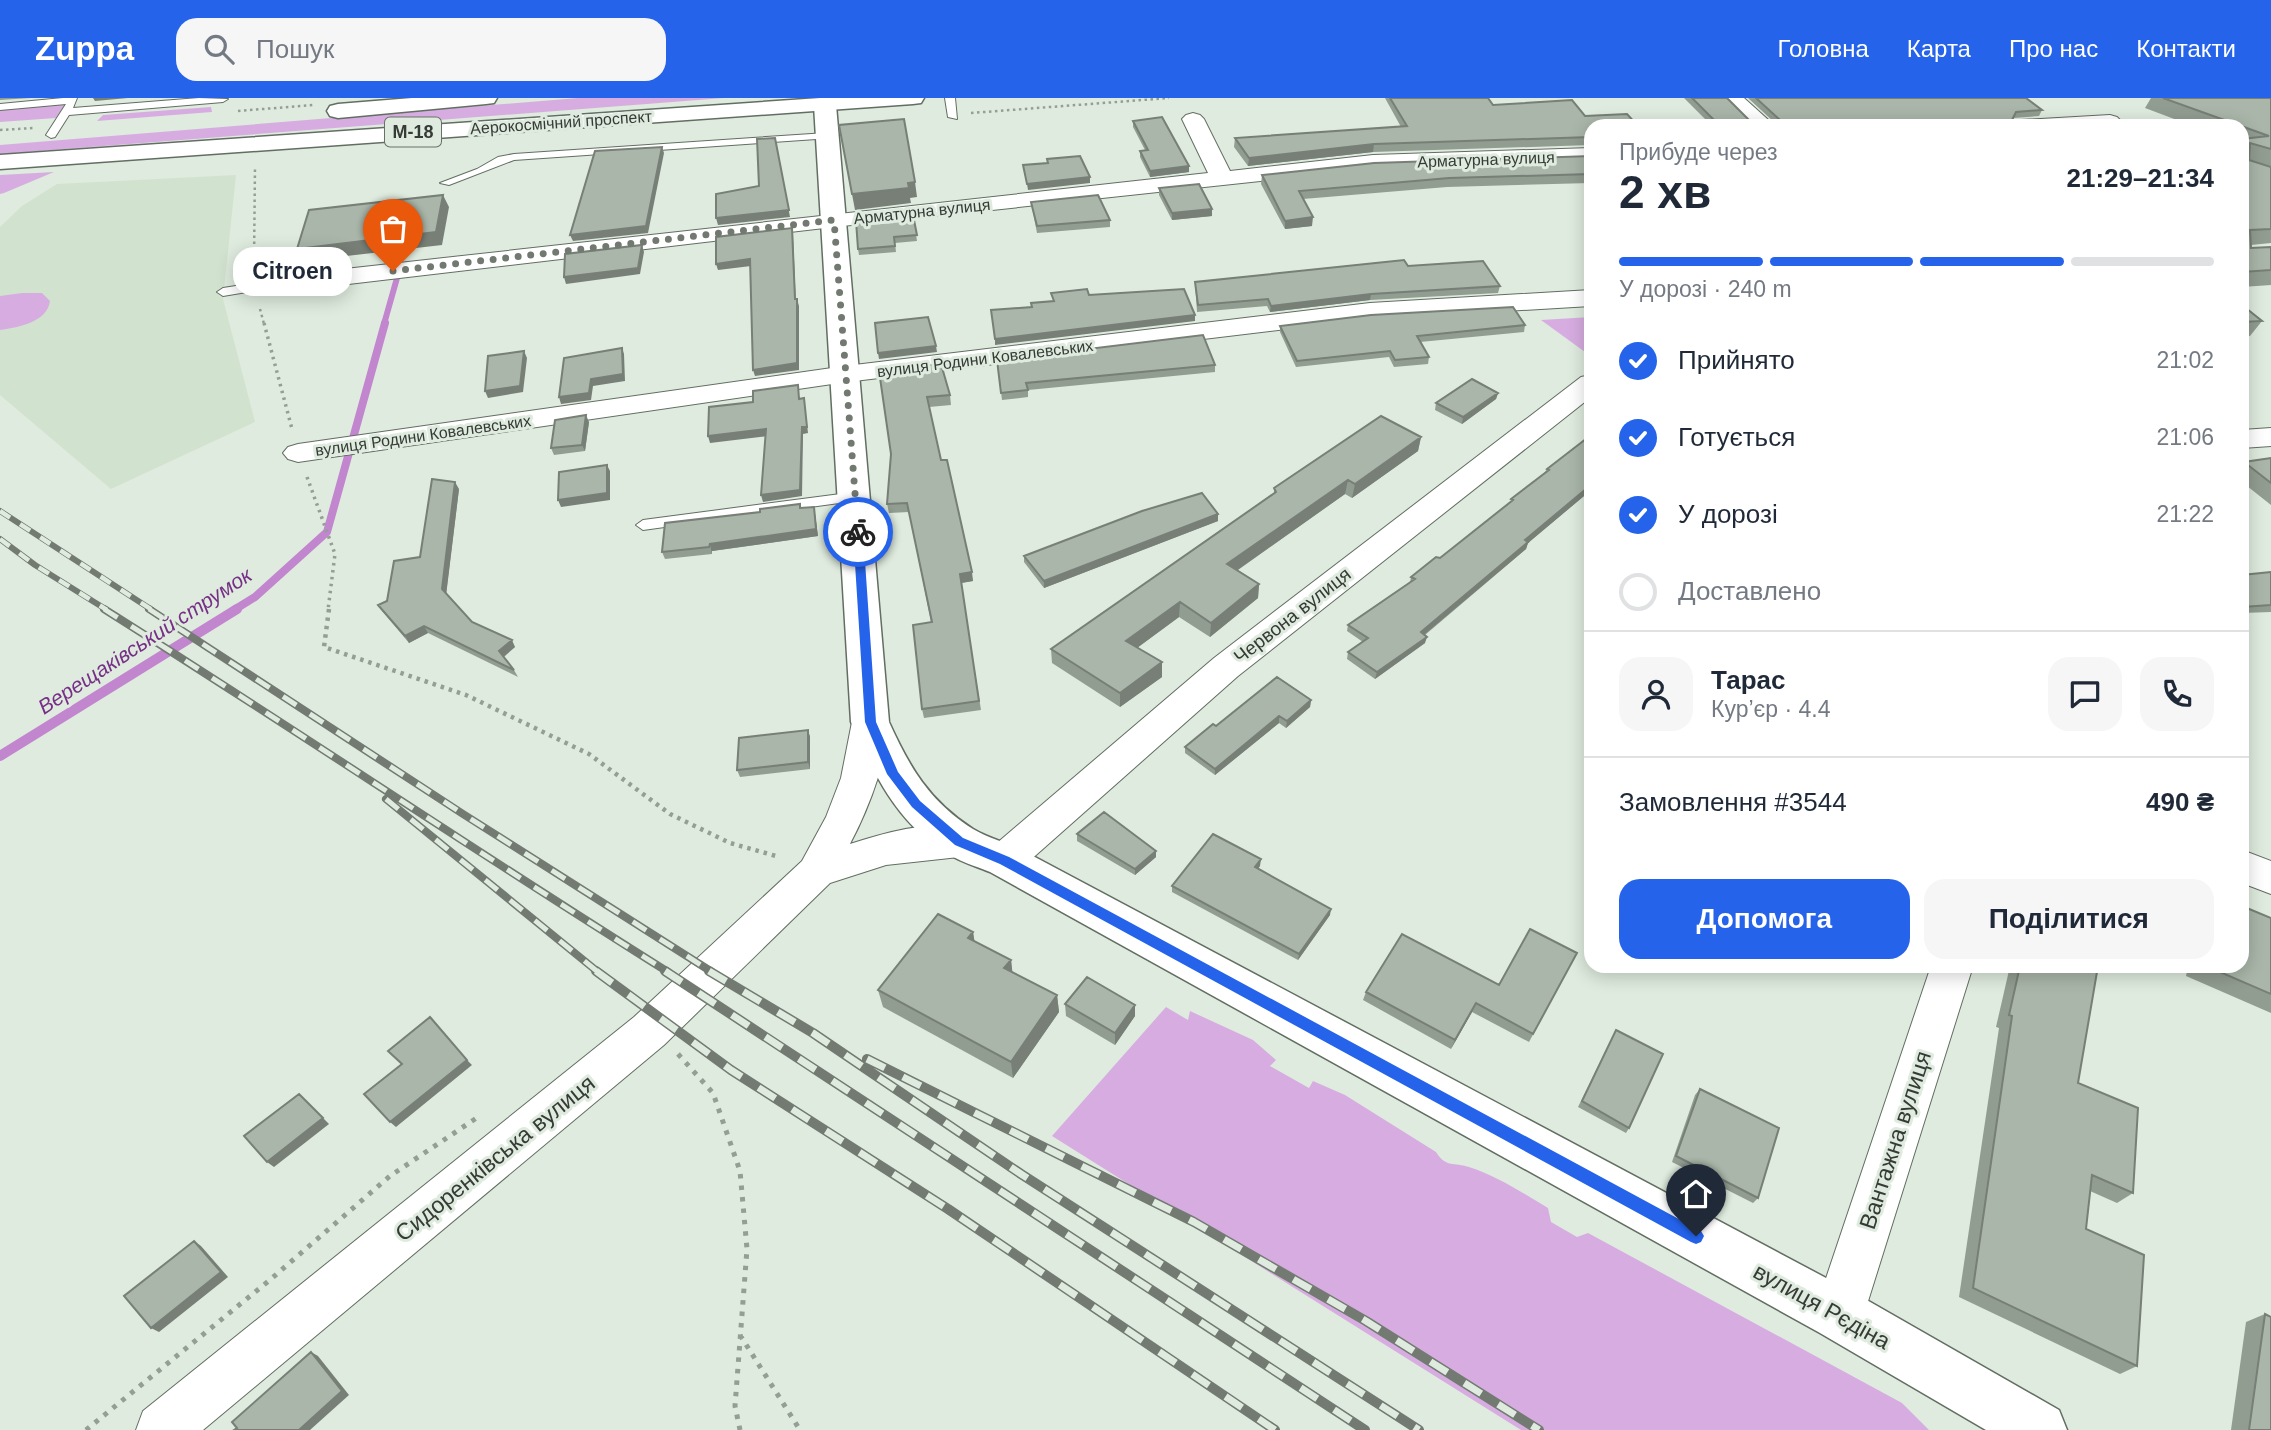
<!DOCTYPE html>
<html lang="uk">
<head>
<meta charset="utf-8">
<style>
	body { margin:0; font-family:Arial,sans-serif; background:#f6f6f7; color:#1f2937; height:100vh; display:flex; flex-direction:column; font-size:26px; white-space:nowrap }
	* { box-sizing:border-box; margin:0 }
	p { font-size:23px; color:#747a83 }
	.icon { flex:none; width:38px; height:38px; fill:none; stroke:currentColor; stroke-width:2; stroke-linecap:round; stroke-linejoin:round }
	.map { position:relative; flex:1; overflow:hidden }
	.panel { position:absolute; left:1584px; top:21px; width:665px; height:854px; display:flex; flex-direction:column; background:#fff; border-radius:21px; box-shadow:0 4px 18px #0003 }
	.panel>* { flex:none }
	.pin { position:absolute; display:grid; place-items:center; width:60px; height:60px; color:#fff; margin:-72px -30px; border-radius:50% 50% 50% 0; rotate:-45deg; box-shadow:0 0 7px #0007 }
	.pin .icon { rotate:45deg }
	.courier { position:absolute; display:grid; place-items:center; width:70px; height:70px; margin:-35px; border:5px solid #2563eb; border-radius:50%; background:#fff; color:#222; box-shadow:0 2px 9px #0007 }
	.bubble { position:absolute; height:49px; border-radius:21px; background:#fff; box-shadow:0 4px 18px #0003; font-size:23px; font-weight:800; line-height:49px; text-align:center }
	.summary em { font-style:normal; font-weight:800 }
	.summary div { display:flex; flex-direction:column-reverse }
	.summary { display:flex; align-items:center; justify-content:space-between; height:119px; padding:0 35px }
	h1 { font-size:46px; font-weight:800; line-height:52px }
	.bar { display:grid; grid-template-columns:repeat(4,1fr); gap:10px 7px; align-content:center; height:84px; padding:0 35px }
	.bar i { height:9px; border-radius:5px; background:#e0e1e3 }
	.bar .on { background:#2563eb }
	.bar p { grid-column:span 4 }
	.line { display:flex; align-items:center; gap:18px; padding:0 35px; border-top:2px solid #e0e1e3 }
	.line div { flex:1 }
	.round { display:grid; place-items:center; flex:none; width:74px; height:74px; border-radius:21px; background:#f6f6f7 }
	ol { padding:0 35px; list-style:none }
	li { display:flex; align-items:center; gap:21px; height:77px }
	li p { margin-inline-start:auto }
	li .icon { padding:7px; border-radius:50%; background:#2563eb; color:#fff; stroke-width:4 }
	li:last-child { color:#747a83 }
	li i { width:38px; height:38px; border:4px solid #e0e1e3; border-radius:50% }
	.button { display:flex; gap:14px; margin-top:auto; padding:14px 35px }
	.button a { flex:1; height:80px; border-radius:21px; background:#2563eb; color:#fff; font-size:28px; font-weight:800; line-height:80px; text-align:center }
	.button a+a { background:#f6f6f7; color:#1f2937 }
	header { display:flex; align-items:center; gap:42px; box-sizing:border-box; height:98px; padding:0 35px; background:#2563eb; color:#fff }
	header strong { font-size:33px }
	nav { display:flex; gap:38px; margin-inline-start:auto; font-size:24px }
	.search { width:490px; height:63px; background:#f6f6f7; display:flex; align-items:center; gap:18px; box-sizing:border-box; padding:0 24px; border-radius:21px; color:#747a83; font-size:26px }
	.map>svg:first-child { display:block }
</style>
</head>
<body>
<header>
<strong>Zuppa</strong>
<div class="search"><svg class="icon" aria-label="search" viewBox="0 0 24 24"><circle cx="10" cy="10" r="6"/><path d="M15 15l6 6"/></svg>Пошук</div>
<nav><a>Головна</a><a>Карта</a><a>Про нас</a><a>Контакти</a></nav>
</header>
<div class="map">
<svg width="2271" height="1332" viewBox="0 0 2271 1332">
	<rect width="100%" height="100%" fill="#dfebde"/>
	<path fill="#d1e3cf" d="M236,77l-13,124 32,123 -144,67 -111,-94v-168l22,-21 35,-22z"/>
	<path fill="#d7ade1" d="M578,0h146l-724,56v-9z
		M65,6l-9,14 -56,4v-12z
		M211,9l1,5 -115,9 6,-6z
		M54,74l-50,21 -4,1v-19z
		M22,195h20l8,8c-3,21 -30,26 -50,29v-34z
		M1591,219v31l-6,4 -44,-32z
		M1166,909l22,13 2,-9 63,29 23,20 -6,6 39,22 4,-7 32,14 91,57c10,16 18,10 33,15 28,9 54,26 79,41l3,14 26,15 11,-4 314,170 27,27h-408l-469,-294z"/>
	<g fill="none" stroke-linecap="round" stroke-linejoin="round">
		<path stroke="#c186ce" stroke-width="6" d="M384,226l13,-46"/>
		<path stroke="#c186ce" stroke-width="8" d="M234,512l21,-13 72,-65 58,-209"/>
		<path stroke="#c186ce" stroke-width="10" d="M0,658l237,-147"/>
		<defs>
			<path id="service" d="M63,0h14l-4,10 126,-10 29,1 -5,3 -154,13 -14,22 -4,1 -5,-3 20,-31 -66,6v-6z
				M945,0h10l2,21 -9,-2z
				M827,35l4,1v4l-317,22 -65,25 -9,-2 37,-14 21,-12 16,-3z
				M255,185l6,4 -2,3 -36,6 -6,-4 6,-4z
				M856,394l5,2 2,3 -2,3 -218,30 -7,-5 7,-5z"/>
			<path id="minor" d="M1722,0h22l31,28h-24z
				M1193,15l7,2 4,4 26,52 143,-16 218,-7v14l-218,7 -540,58 -578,68 -9,-3 -4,-5 4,-5 9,-3 953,-106 -26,-54 4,-4z
				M2110,17l7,2 4,4 -4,4 -107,1 3,-5 8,-1z
				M1591,192v16l-221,13 -524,63 -548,80 -10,-3 -5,-6 5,-6 10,-3 548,-78 524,-63z
				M1591,277v22l-353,279 -220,195 -14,5 -14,-5 -6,-11 6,-11 224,-191 367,-281z
				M2271,330v18l-29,2v-18z
				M870,611l13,4c15,27 -18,103 -33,131 37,-12 86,-26 123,-14l5,11 -5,11 -14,5 -73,8 -56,18 -166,162 -461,385h-67l7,-19 491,-394 168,-156 24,-44 15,-39 11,-56 5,-9z
				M2242,752l29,11v33l-29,-11z
				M1931,868h42l-109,348 -7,18 -18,7 -18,-7 -7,-18z"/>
			<path id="secondary" d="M825,0l8,2 3,5 53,617c21,46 40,79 84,107 13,8 31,13 45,19l840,447 201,115 8,20h-81l-166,-97 -830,-461c-15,-6 -32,-11 -45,-20 -49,-30 -72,-80 -94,-130l-37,-617 3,-5z"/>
			<path id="primary" d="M412,0h85l-3,5 -8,1 -148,14 -8,-2 -3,-5 3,-5 8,-2z
				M820,0h104l-3,5 -8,1 -913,65v-14z"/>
		</defs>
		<use href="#service" stroke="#626e62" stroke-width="2"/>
		<use href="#minor" stroke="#626e62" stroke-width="2"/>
		<use href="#secondary" stroke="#626e62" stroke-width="3"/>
		<use href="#primary" stroke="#626e62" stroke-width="3"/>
		<path stroke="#959e94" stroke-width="2.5" stroke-dasharray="2.5 3.5" stroke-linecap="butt" d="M238,13l75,-6
			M971,15l198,-15
			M0,32l34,-2
			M254,164l1,-96
			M260,211l4,15"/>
		<path stroke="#959e94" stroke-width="3.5" stroke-dasharray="2.5 4.5" stroke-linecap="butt" d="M264,225l28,106
			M307,379l28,77 -7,56"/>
		<path stroke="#959e94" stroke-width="4.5" stroke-dasharray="3.5 5" stroke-linecap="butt" d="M329,511l-5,38 142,48 123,59 81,60 60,29 46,13 1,4"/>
		<path stroke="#959e94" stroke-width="5" stroke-dasharray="4.5 7" stroke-linecap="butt" d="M678,956l35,39 27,78 7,78 -12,157 5,24
			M740,1237l60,95
			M86,1332l185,-151 119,-103 88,-59"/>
		<use href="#service" fill="#fff" fill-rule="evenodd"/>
		<use href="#minor" fill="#fff" fill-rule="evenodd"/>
		<use href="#secondary" fill="#fff" fill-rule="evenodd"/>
		<use href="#primary" fill="#fff" fill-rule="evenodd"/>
		<defs>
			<path id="rail-far2" d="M0,413l152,99
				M0,441l35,26 72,45"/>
			<path id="rail-far1" d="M104,511c189,119 374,244 564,363
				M149,511l314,205 249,158
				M386,701l212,173"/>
			<path id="rail" d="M596,873l135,99 217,139 327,221
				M665,873l700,459
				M709,873l104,62 208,141 398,256
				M867,961l327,163 172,99 173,109"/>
		</defs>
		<use href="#rail-far2" stroke="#727a71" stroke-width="6"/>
		<use href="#rail-far1" stroke="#727a71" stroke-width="8"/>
		<use href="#rail" stroke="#727a71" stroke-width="10"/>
		<use href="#rail-far2" stroke="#dfebde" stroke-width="4.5" stroke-dasharray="12" stroke-linecap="butt"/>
		<use href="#rail-far1" stroke="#dfebde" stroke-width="5" stroke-dasharray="16" stroke-linecap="butt"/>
		<use href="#rail" stroke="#dfebde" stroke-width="7" stroke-dasharray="20" stroke-linecap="butt"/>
	</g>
	<path fill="#929d91" d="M0,0h31l-31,2z
		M1385,0h103l5,7 98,21v19l-218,7 -125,14 -14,-19 1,-9 166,-11z
		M1684,0h43l24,24h23l-26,-24h278l16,12 -3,6 -26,2 -2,4 52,4h-351z
		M2151,0h120v145l-20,2v3l20,-1v38l-29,2v-161h-49l-48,-18z
		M1133,23l56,51 -39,5 -10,-20v-6l5,-1 -12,-23z
		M1591,58v27l-144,4 -144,12 9,27 -27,3 -24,-45 1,-9z
		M1159,90l53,21v7l-40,4 -13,-25z
		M1031,104l79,18v7l-73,6z
		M913,117l4,26 -22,2 1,9 -37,3 -1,-6z
		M1408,168l92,20 -2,7 -128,7 -100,12 -3,-6 -70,6 -2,-30z
		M2242,207l20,16 -12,15 -8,1z
		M1525,227l-1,7 -104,10 9,15 -1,7 -34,3 -5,-10 -93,10 -16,-35v-6z
		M997,262l218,5v7l-187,18v7l-26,3z
		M879,273l71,24 1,10 -22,2 12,53 32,121 -12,2 20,127 -57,8 -2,-9 9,-87 -22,-110 -20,1 -2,-9 4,-50z
		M1498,295l-2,6 -34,25 -27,-14 1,-7z
		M589,324l-4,29 -31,4 -3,-7z
		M1591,337v65l-7,-4 -56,47 -2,6 -101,86v8l-50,36 -28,-20 1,-7 15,-10 -16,-11 1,-6 62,-42 1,-6 29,-19 70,-55 1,-4 34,-27 2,-3z
		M1421,339l-3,14 -66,47 -7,-4 -107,76 21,14 -1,14 -48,39 -31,-20 -42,31 25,29 -42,30 -68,-44 -1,-14 223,-156v-5z
		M2271,360v47l-29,-23v-18l2,-2z
		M459,391l-13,105 26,28 43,25 -11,10 10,13 4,7 -90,-44 -19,10 -26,-31 -5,-7 9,-4 33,-44z
		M801,410l14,5 3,23 -106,15v3l-47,5 -3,-7z
		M1218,416v7l-174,67 -20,-26v-6z
		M2271,474v40l-29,1v-38z
		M1311,602l-1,7 -24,21 -7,-5 -64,52 -30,-22v-6l31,-21z
		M808,632l2,7v32l-70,8 -3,-7z
		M1077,736l79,23 -21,18 -58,-34z
		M1260,768l-3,3 73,46 -32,45 -126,-68v-6z
		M2271,820v95l-85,-37 2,-10h54z
		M973,834l1,9 37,19 1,12 45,23 2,17 -46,66 -130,-71 -5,-17z
		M1577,855l-48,89 -57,-30 -21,37 -88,-49 3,-8 133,-7z
		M2010,868h88l-20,117 55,110 -16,10 -27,-12 -4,38 51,137 -17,8 -161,-77 40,-269 -3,-1z
		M1065,906l70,12 -20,29 -49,-29z
		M1616,932l13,98 -3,5 -48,-26z
		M1700,991l58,109 -5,5 -81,-41 23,-67z
		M2265,1216l6,116h-40l15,-108z"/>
	<path fill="#777f76" d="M93,0h35l-33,3z
		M775,40l15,79 -72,8 -2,-7 73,-8z
		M1374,46l-1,8 -125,14 1,-8z
		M662,49l2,6 -16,80 -75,8 -3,-6z
		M1189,68v6l-39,5v-6z
		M1090,79v6l-62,7 -1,-6z
		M915,84l2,15 -7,1 1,5 -56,7 -3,-16z
		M443,97l6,12 -7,38 -139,16 -6,-12z
		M1212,111v7l-40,4v-7z
		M1313,119l-1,9 -27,3v-8z
		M792,130l1,6 3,72 -1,-7z
		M642,147l2,7 -4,22 -74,10 -2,-7z
		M750,161l1,7 -33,4 -2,-6z
		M1371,196l-1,6 -100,12 1,-6z
		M797,201l2,7v64l-44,6 -2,-6z
		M1195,217v6l-200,24v-6z
		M936,248l1,6 -58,7 -1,-6z
		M622,250l2,6 1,27 -32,5 -2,14 -30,4 -2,-7 32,-18z
		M524,253l3,7 -4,34 -35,6 -3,-7z
		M1498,295l-2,6 -34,25 1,-7z
		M804,300l4,35 -5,1 -1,62 -39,6 -2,-7 41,-68z
		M586,317l3,7 -4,29 -3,-6z
		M766,331l2,7 -58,7 -2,-7z
		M1421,339l-3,14 -66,47 3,-14z
		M607,367l3,6v29l-49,7 -3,-7z
		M1348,382l-3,14 -119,84 1,-14z
		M455,384l4,7 -13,107 -4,-7z
		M1586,391l-2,7 -56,47 -2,6 -107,90 2,-7 104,-92z
		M814,409l4,29 -106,15v3l-2,-10z
		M1218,416v7l-174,67v-7z
		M972,474l1,9 -12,2 -1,-9z
		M1259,486l-1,14 -48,39 1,-14z
		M1180,504l-1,15 -53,39v-15z
		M424,528l4,7 -19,10 -4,-7z
		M1427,539l-2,6 -50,36 2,-7z
		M512,542l3,7 -12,10 -4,-6z
		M1162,564v15l-42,30v-14z
		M1311,602l-1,7 -24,21 1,-7z
		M1279,618v7l-64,52v-6z
		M808,632l2,7v32l-2,-7z
		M1156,753v6l-21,18v-6z
		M1261,761l-1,7 -6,8 1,-7z
		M1331,811l-1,6 -32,45 1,-6z
		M973,834l3,18 -8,-12z
		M1011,862l2,17 -9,-9z
		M1057,897l2,17 -46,66 -2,-16z
		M1476,905l-4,9 -21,37 4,-9z
		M1135,907v11l-20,29v-12z
		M467,962l5,5 -76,62 -6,-5z
		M299,996l30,30 -55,43 -7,-5z
		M194,1143l7,5 27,31 -69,55 -8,-4z
		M311,1254l7,4 31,39 -39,35h-11z"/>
	<path fill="#aab6a9" stroke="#777f76" stroke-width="2" d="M1390,0h98l5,7 79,-5 13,16 42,-2 11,12h-47v11l-217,7 -125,14 -14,-20 172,-12z
		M1692,0h35l24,24 26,1 3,-3 -24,-22h270l16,12 -26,2 -5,10h47l5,4h-343z
		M2163,0h108v51l-21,-6 -1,17 22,7v62l-21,1 1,18 20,-1v23l-29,2v-133l27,-3z
		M1162,19l27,49 -39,5 -10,-20 8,-1 -15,-29z
		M904,21l11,63 -7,1 1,5 -57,6 -13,-69z
		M775,40l14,72 -73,8v-24l43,-8 -2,-47z
		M662,49l-16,79 -76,9 25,-84z
		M1080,58l10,21 -63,7 -4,-19 25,-2 -1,-4z
		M1591,58v18l-142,4 -150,13 14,26 -28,4 -23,-46 112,-12z
		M1199,86l13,25 -40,4 -13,-25z
		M443,97l-7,37 -139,17 12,-39z
		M1098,97l12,25 -73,6 -6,-24z
		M913,117l4,20 -23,2 1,9 -37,3 -2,-28z
		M792,130l3,71h2v64l-44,7 -3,-111 -34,5v-27z
		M642,147l-4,23 -74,9 1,-23z
		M1404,162l4,6 75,-5 17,25 -129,8 -100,12 -3,-7 -70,6 -3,-23z
		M1087,191l2,6 95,-6 11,26 -200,24 -4,-29 41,-3 -1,-4 23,-2 -3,-8z
		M2242,207l20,16 -20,1z
		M1513,209l12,18 -108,11 12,21 -34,3 -5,-9 -93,10 -17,-35 91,-11z
		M928,219l8,29 -58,7 -3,-30z
		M1203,237l12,30 -189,18 2,7 -27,3 -4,-33z
		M622,250l1,26 -32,5 -2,14 -30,4 5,-39z
		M524,253l-4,35 -35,5 3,-35z
		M941,266l9,31 -23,2 14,63h6l25,112 -12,2 19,127 -57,8 -9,-84 19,-3 -25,-119 -20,1 4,-50 -12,-83z
		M1472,281l26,14 -35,24 -27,-14z
		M798,287l1,14 5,-1 3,29h-5l-2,63 -39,5 5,-66 -58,7 1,-29 44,-5v-11z
		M586,317l-4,30 -31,3 4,-28z
		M1381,318l40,21 -66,47 -7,-4 -121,84 32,20 -48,39 -31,-21 -54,39 36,21 -42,31 -69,-44 225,-157 -2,-4z
		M1591,337v57l-5,-3 -61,51 3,2 -107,90 6,5 -50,35 -29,-20 20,-14 -20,-13 67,-46 -4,-2 25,-20 4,1 73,-58 -2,-1 38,-29 -2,-1z
		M2271,360v25l-27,-21z
		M607,367v28l-49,7 1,-28z
		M432,381l23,3 -13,107 30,33 40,18 -13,11 15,19 -90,-44 -19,10 -27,-31 9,-4 7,-40 26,-4z
		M1202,395l16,21 -174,67 -20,-25 118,-45z
		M800,406v4l14,-1 2,22 -106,15 -1,3 -47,5 3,-29 95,-11v-3z
		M2271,474v33l-29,2v-32z
		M1277,579l34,23 -24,21 -8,-5 -64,53 -30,-22 28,-23 3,2z
		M808,632v32l-71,8 2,-32z
		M1104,714l52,39 -21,18 -58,-35z
		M1213,736l48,25 -6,8 76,42 -32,45 -127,-68z
		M2242,808l29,12v76l-65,-28h36z
		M938,816l35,18 -5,6 43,22 -7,8 53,27 -46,67 -133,-72z
		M1530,831l47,24 -44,81 -57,-31 -21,37 -89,-48 36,-58 97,51z
		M2020,868h78l-20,117 60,25 -5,85 -41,-18 -6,54 58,26 -7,111 -164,-78 39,-272 -3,-1z
		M1087,879l48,28 -20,28 -50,-29z
		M430,919l37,43 -77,62 -26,-28 38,-30 -14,-13z
		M1616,932l47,24 -34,74 -47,-27z
		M1700,991l79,39 -21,70 -82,-42z
		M299,996l24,24 -56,44 -23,-26z
		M194,1143l27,31 -70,56 -27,-32z
		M2265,1216l6,3v113h-22z
		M311,1254l31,39 -43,39h-65l3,-2 -5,-6z"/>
	<path fill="#2563eb" d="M858,431l5,3 13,190 22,50 22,29 43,37 46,19 692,374 3,5 -3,6 -5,2 -5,-2 -691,-378 -45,-19 -43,-38 -25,-33 -22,-52 -12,-190z"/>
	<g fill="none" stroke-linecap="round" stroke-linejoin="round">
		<path stroke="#717970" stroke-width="7" stroke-dasharray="0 12.6" d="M393,173l441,-51 24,312"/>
	</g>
	<g text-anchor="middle" stroke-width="6" stroke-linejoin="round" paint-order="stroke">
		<g font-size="16" fill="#363b35" stroke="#dfebde">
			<text transform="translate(561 24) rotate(-4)" y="6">Аерокосмічний проспект</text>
			<text transform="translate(1486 61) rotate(-2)" y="6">Арматурна вулиця</text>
			<text transform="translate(922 113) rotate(-6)" y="6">Арматурна вулиця</text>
			<text transform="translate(985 260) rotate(-7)" y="6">вулиця Родини Ковалевських</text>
			<text transform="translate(423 337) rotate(-8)" y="6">вулиця Родини Ковалевських</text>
		</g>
		<rect fill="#dfebde" stroke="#697068" stroke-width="2" x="385" y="19.5" width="56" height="29" rx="5"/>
		<g font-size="18" font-weight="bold" fill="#363b35">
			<text x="413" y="40">М-18</text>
		</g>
		<g font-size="19" fill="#363b35" stroke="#dfebde">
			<text transform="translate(1292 517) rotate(-38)" y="7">Червона вулиця</text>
		</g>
		<g font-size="21" font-style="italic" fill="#773087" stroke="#dfebde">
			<text transform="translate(145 543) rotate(-33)" y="7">Верещаківський струмок</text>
		</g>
		<g font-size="23" fill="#363b35" stroke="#dfebde">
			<text transform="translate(1895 1042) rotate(-72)" y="8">Вантажна вулиця</text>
			<text transform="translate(495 1060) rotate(-39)" y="8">Сидоренківська вулиця</text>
			<text transform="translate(1822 1208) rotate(29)" y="8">вулиця Рєдіна</text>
		</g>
	</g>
</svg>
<div class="pin" style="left:393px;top:173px;background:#ea580c"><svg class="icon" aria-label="bag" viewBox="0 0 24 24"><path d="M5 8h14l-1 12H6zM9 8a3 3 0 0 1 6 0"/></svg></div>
<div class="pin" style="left:1696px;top:1138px;background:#1f2937"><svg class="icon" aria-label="home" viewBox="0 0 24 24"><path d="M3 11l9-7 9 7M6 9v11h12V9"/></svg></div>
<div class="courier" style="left:858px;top:434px"><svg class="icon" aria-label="bike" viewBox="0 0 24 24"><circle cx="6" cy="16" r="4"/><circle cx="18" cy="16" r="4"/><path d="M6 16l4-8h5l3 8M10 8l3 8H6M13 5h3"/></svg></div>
<div class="bubble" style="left:233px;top:149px;width:119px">Citroen</div>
<section class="panel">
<div class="summary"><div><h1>2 хв</h1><p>Прибуде через</p></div><em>21:29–21:34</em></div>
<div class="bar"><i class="on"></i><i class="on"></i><i class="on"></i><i></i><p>У дорозі · 240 m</p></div>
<ol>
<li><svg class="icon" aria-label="check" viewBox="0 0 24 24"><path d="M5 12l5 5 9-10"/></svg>Прийнято<p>21:02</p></li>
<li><svg class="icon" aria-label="check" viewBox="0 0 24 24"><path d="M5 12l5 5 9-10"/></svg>Готується<p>21:06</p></li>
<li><svg class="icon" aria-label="check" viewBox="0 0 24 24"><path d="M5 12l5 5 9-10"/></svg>У дорозі<p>21:22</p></li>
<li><i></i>Доставлено</li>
</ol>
<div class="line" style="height:126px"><a class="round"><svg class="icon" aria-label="person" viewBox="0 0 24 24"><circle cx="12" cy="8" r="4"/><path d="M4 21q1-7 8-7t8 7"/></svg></a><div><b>Тарас</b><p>Кур’єр · 4.4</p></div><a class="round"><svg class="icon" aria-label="chat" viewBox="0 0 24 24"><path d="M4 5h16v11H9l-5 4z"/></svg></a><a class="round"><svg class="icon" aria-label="phone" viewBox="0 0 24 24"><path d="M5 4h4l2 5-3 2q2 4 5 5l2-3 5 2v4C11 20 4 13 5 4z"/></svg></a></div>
<div class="line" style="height:91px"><div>Замовлення #3544</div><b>490 ₴</b></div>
<div class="button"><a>Допомога</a><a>Поділитися</a></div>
</section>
</div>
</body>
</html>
